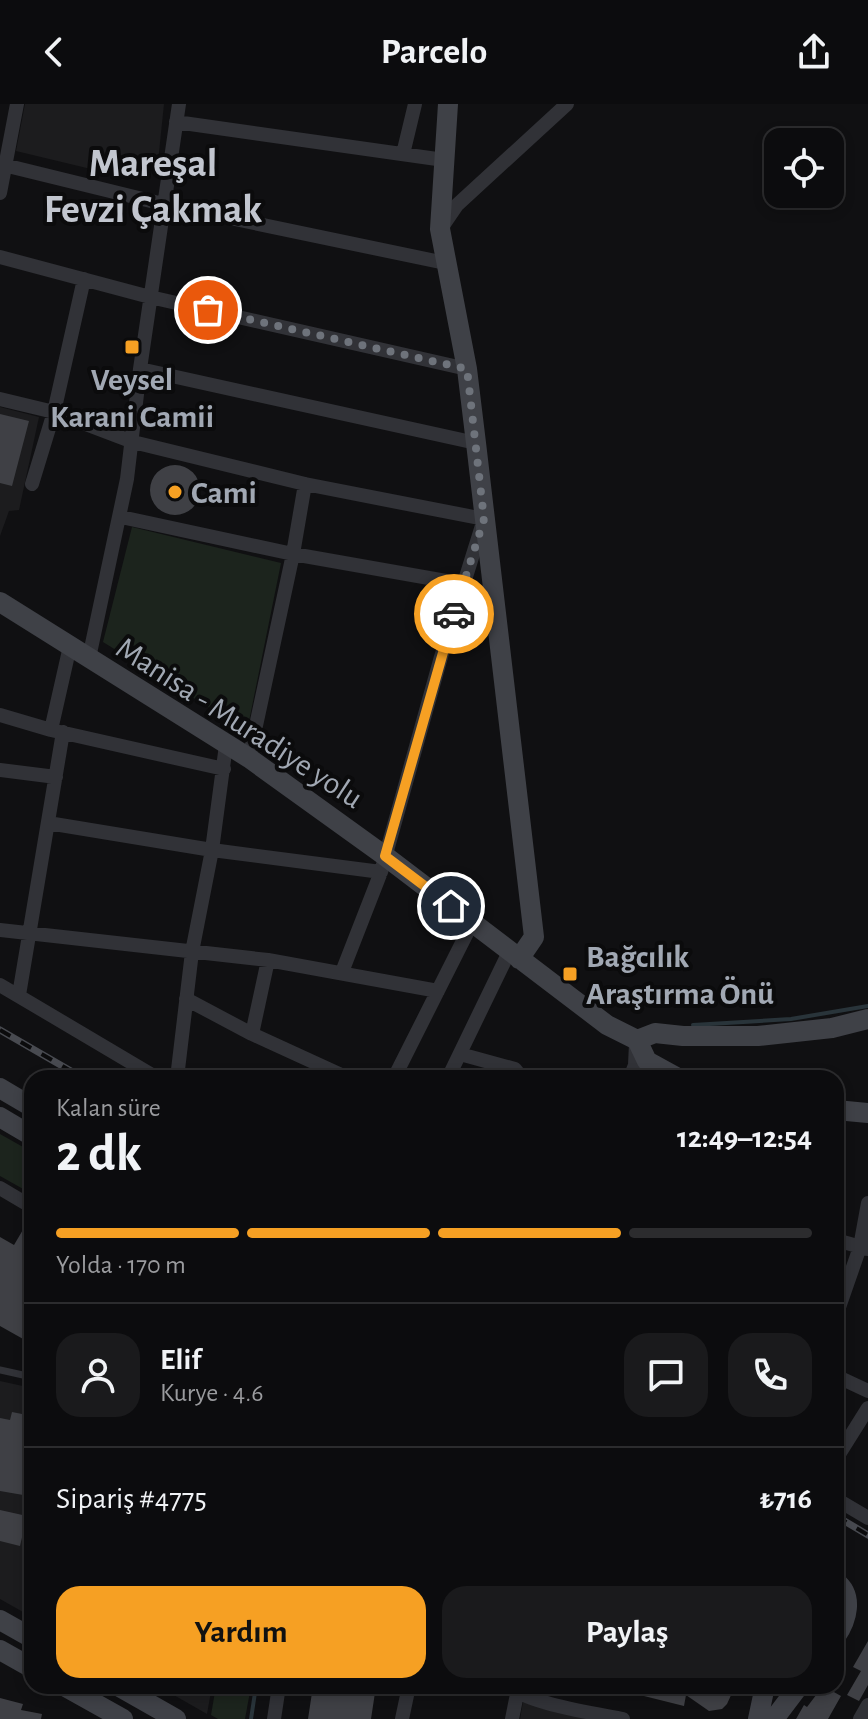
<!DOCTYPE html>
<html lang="tr">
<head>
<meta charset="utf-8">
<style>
	body { margin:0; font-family:"Alegreya Sans",sans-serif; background:#1a1a1c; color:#f1f3f6; height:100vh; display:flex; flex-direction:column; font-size:30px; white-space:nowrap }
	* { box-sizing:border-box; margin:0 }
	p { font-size:26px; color:#9a9b9e }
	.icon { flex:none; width:44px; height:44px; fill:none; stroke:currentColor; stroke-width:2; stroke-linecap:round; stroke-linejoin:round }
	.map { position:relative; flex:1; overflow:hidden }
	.details { position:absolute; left:24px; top:966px; width:820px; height:624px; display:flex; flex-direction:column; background:#0c0c0e; border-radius:24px; box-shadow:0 4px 12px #0003,0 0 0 2px #2c2c2e }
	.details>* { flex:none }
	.buttons { position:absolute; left:764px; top:24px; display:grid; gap:16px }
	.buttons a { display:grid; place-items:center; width:80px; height:80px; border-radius:16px; background:#0c0c0e; box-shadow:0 4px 12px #0003,0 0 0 2px #2c2c2e; font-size:40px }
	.pin { position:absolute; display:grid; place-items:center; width:68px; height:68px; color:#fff; margin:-34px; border:4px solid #fff; border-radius:50%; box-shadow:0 2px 8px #0007 }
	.courier { position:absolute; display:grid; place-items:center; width:80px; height:80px; margin:-40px; border:6px solid #f6a023; border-radius:50%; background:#fff; color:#222; box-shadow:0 2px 10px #0007 }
	.headline em { font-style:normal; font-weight:700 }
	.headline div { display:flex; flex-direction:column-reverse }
	.headline { display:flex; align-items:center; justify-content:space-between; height:136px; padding:0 32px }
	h1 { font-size:52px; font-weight:700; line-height:60px }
	.bar { display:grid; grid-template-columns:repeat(4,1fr); gap:12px 8px; align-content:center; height:96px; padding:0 32px }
	.bar i { height:10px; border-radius:6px; background:#2c2c2e }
	.bar .on { background:#f6a023 }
	.bar p { grid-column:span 4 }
	.line { display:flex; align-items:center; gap:20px; padding:0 32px; border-top:2px solid #2c2c2e }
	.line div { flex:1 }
	.round { display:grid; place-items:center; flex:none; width:84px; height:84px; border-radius:24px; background:#1a1a1c }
	.primary-button { display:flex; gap:16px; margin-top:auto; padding:16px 32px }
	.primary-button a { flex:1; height:92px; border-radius:24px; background:#f6a023; color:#111; font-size:32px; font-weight:700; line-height:92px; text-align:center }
	.primary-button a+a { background:#1a1a1c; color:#f1f3f6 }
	header { display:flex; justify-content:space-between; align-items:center; height:104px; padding:0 32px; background:#0c0c0e; font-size:36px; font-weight:700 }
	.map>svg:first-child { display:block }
</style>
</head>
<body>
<header><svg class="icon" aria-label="back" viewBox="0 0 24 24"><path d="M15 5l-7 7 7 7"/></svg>Parcelo<svg class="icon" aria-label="share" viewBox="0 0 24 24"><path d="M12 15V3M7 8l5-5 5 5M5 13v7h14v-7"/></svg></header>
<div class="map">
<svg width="868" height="1615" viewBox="0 0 868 1615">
	<rect width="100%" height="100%" fill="#101012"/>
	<path fill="#1c1c1e" d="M25,0h139l-6,58 -34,-8 -4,22 -104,-25z
		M0,303l39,10 -20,93 -10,1 -9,25z
		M0,1277l32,7v216l-2,12 -30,-17z
		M158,1582h54l-5,28z
		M523,1598l70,17h-73z"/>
	<path fill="#1c241d" d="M132,423l149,36 -34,168 -144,-89z
		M0,1030l32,18v42l-32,-18z
		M216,1582h35l-6,33h-27l-7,-4z"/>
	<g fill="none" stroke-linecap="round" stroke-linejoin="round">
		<path stroke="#29343a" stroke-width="4" d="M693,921l98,-6 77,-13
			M251,1615l5,-33"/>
	</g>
	<path fill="#3f4045" d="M0,310l29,7 -17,65 -12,-3z
		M150 386a25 25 0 1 1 50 0a25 25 0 1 1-50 0Z
		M24,1124l8,5v111l-32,-18v-89l14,8z
		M12,1308l20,4v67l-3,13 -29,-5v-73l10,2z
		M0,1406l27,6 -7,30 -20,-5z
		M868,1537v44l-9,16 -12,-6 14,-24 -8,-4z
		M313,1582h63l-5,33h-63z
		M620,1582h112v7l-5,11 -5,5 -13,2 -23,-16 -2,11 -64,-16z
		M823,1582l18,10 -13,23h-32l8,-14 3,2z
		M0,1594l23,6 -2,6 21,4 -1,5h-41z"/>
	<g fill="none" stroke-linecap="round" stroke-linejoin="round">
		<path stroke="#313237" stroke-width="7" d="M0,1266l32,7"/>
		<path stroke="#313237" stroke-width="14" d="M176,18l268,38
			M403,50l12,-50
			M0,60l163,40 282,59
			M0,89l17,-89
			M442,123l15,-22 110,-101
			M0,153l150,40 317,72
			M140,265l336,74
			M0,295l54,13 79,30 172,42 179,35 -43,138 -60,215 -39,100
			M32,380l22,-72 30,-133
			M121,413l172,37 170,30
			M89,554l38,-179 13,-110 39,-265
			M0,611l51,15 173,39
			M51,626l19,-84
			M249,654l44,-204 12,-70
			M0,666l56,7
			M48,719l164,27 169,22
			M0,826l268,30 170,31
			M0,881l157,93
			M19,891l44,-263
			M186,895l66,35 96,44
			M252,930l16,-74
			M460,950l55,15 7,9
			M177,974l15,-126 20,-102 14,-105
			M394,974l78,-155
			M448,974l61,-126
			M630,974l5,-13 1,-22
			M0,1084l32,19
			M836,1136l32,9
			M836,1212l24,-69 8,-44
			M836,1272l32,15
			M836,1355l32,-51
			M836,1395l32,19
			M510,1582c14,17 89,28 113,33
			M274,1615l5,-33
			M402,1615l7,-33
			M512,1615l5,-25
			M860,1615l8,-14"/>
		<path stroke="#3f4147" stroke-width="20" d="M448,0l-8,125 27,140 9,74 58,494 -15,22
			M0,498l249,156 136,98 222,169 30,15
			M637,936l18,-7 28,3h75l74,-8 36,-9
			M637,936l10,21 31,17
			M0,984l32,19
			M836,1006l32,3
			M0,1013l32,19
			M836,1478c18,14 11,38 0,54
			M0,1516l32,18
			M0,1546l32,18
			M64,1582l59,33
			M118,1582l58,33
			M758,1615l7,-33
			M774,1615l25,-33"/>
		<defs>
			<path id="rail" d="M0,926l83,48
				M836,1412l32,19"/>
		</defs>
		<use href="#rail" stroke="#484a50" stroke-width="7"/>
		<use href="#rail" stroke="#0b0b0c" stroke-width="4" stroke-dasharray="12" stroke-linecap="butt"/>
	</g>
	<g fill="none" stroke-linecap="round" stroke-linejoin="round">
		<path stroke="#6e737b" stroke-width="8" stroke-dasharray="0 14.4" d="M208,206l259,59 17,150 -30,95"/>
		<path stroke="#f6a023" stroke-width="10" d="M451,802l-66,-50 69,-242"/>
	</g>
	<g fill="#f6a023" stroke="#0b0b0c" stroke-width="3">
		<rect x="124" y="235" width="16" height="16" rx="4"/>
		<circle cx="175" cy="388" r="8"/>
		<rect x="562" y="862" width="16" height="16" rx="4"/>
	</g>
	<g text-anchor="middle" stroke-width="8" stroke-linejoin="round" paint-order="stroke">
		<g font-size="32" font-weight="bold" fill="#a1a8b3" stroke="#0b0b0c" text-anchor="start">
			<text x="132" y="286" text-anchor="middle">Veysel<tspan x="132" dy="37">Karani Camii</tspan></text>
			<text x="191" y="399">Cami</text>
			<text x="586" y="863">Bağcılık<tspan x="586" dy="37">Araştırma Önü</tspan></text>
		</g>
		<g font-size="32" fill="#a1a8b3" stroke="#0b0b0c">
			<text transform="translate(240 618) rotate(33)" y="11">Manisa - Muradiye yolu</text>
		</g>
		<g font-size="40" font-weight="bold" fill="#c2c6cf" stroke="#0b0b0c">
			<text x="153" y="72">Mareşal<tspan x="153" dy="46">Fevzi Çakmak</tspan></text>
		</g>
	</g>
</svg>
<div class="buttons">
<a><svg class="icon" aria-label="locate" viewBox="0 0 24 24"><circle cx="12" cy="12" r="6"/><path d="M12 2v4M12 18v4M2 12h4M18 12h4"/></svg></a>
</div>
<div class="pin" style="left:208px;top:206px;background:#ea580c"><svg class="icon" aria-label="bag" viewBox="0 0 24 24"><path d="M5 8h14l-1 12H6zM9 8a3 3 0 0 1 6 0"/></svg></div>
<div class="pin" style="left:451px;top:802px;background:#1f2937"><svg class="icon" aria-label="home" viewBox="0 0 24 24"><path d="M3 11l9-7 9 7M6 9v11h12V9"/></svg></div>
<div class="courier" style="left:454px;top:510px"><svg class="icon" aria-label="car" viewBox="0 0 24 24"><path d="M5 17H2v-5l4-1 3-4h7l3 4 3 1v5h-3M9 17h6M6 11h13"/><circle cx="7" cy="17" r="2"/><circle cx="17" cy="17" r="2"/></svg></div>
<section class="details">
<div class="headline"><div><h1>2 dk</h1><p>Kalan süre</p></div><em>12:49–12:54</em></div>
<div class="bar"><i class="on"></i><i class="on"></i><i class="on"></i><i></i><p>Yolda · 170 m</p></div>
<div class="line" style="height:144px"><a class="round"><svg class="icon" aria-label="person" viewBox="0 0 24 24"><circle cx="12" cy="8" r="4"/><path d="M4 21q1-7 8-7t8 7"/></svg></a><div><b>Elif</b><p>Kurye · 4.6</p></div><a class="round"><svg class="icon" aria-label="chat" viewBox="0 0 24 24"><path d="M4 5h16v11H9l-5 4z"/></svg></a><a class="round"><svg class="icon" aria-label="phone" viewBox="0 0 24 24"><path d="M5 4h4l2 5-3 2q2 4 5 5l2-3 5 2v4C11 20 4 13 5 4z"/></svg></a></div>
<div class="line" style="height:104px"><div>Sipariş #4775</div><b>₺716</b></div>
<div class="primary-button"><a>Yardım</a><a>Paylaş</a></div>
</section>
</div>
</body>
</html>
